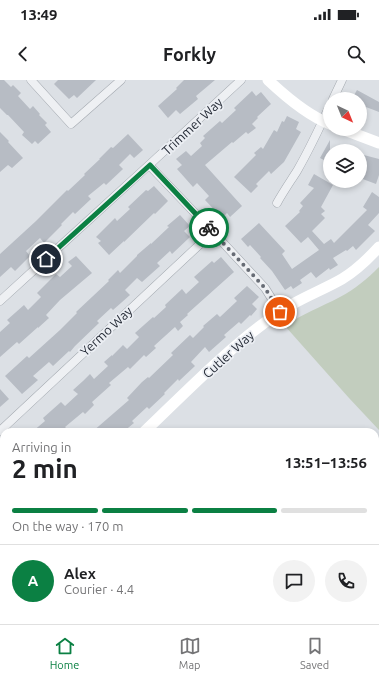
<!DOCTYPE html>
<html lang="en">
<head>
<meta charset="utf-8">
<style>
	body { margin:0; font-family:Ubuntu,sans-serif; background:#f2f2f2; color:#202124; height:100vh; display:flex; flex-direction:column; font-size:15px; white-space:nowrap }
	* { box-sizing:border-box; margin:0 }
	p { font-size:13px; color:#757577 }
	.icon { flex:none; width:22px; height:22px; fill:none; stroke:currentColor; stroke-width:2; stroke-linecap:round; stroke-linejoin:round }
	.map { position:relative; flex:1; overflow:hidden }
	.side { position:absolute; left:0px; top:348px; width:379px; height:196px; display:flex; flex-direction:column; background:#fff; border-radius:12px 12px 0 0; box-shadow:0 2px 6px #0003 }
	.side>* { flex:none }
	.needle { width:26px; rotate:137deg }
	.tools { position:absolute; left:323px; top:12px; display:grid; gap:8px }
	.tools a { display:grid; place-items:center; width:44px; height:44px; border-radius:50%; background:#fff; box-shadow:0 2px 6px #0003; font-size:20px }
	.pin { position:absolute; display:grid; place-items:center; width:34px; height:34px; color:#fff; margin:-17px; border:2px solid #fff; border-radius:50%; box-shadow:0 1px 4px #0007 }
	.courier { position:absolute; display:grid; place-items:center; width:40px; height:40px; margin:-20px; border:3px solid #0b8043; border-radius:50%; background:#fff; color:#222; box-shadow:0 1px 5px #0007 }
	.overview em { font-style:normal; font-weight:700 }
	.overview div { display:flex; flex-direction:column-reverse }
	.overview { display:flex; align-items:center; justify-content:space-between; height:68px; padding:0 12px }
	h1 { font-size:26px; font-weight:700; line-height:30px }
	.bar { display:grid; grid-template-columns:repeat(4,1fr); gap:6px 4px; align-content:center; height:48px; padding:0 12px }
	.bar i { height:5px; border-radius:3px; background:#e0e0e0 }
	.bar .on { background:#0b8043 }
	.bar p { grid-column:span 4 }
	.line { display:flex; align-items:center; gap:10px; padding:0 12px; border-top:1px solid #e0e0e0 }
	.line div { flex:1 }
	.round { display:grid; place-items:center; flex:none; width:42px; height:42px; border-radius:21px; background:#f2f2f2 }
	.status { display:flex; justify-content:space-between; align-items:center; height:28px; padding:0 20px; background:#fff; direction:ltr }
	.status svg { height:11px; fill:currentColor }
	header { display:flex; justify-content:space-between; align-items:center; height:52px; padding:0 12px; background:#fff; font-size:18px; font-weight:700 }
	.menu { display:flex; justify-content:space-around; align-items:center; height:56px; border-top:1px solid #e0e0e0; background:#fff; font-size:11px; color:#757577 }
	.menu a { display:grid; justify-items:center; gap:2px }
	.menu .on { color:#0b8043 }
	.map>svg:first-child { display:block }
</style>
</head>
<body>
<div class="status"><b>13:49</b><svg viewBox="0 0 49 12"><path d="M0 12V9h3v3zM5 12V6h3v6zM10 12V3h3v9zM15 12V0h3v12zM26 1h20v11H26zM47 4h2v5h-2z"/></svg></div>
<header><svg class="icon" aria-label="back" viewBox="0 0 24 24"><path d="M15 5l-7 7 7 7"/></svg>Forkly<svg class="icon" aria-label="search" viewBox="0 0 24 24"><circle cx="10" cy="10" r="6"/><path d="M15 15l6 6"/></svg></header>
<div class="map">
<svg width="379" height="544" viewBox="0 0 379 544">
	<rect width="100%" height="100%" fill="#dce0e5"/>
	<path fill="#c2cdbe" d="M379,187v163l-30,-32 -64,-72c17,-12 36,-19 55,-29 15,-8 27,-18 39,-30z"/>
	<path fill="#b7bcc4" d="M0,0h4l7,7 2,-2 8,8 -3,3 12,13 3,-3 7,8 -1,1 8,8 -2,2 6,7 -13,12 -3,-3 -3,3 -10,-9 2,-3 -16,-17h-1l-7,-7z
		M58,0h38l-19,18 -3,-3 -5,4 -15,-15z
		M184,0h31l-19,16 2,3 -18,15 -4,-4 -8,8 -10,-12 19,-17 -1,-1z
		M357,10l22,12v10l-13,-5 -6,11v-19h-8z
		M252,11l4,5 5,-4 10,12 -14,13 1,1 -6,6 4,4 -8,6 -2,-2 -13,11 -1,-1 -27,23 37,41 -12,11 -3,-4 -5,5 -17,-18 4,-4 -12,-13 -4,4 -16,-18 5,-4 -6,-6 10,-8 5,5 11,-10 -2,-3 5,-5 -2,-2 17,-15 2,2 14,-13 -2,-2z
		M287,36l12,6 -3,7 5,3 -17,30 -13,12 -2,-3 -13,13 2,2 -7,7 -17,-16 22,-22 -2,-2 7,-6 2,2 11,-19 3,2 5,-11 2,1z
		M0,52l9,9 -1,1 15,16 -11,10 -4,-3 -8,7z
		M128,54l15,16 -9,8 -4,-4 -11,11 4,4 -17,16 -2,-2 -16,13 3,3 -16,15 -2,-2 -12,12 1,1 -18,18 -4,-5 -14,13 4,5 -15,15 -4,-4 -11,10v-23l36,-33 31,-31 1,1 17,-16 -1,-1 16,-15h-1l12,-12 2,1z
		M330,60v23l-10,-5z
		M360,74l19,5v16l-3,9 -16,-6z
		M314,94l19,11 -12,22 4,4 -4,3 4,4 -13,13 12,13 7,-5 3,4 33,-33 -4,-3 9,-15 7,5v16l-11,12 7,6 -19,19 -3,-4 -6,5 -1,-1 -13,8 5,7 -8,5 -1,-2 -13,10 -5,-6 -11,8 2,3 -9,6 -2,-3 -6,4 -13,-19 -12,-13 1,-1 -11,-12 -2,2 -7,-8 18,-16 26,28 -3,3 10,15 27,-19 -11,-13 -7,6 -16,-17 15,-14 -1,-1 4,-5 -3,-3 14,-15 -6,-3z
		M154,106l14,15 -13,13 -1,-1 -30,29v-1l-15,14 -11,-12 3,-2 -5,-4 19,-19 2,3 13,-12 -2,-2 18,-17 2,1z
		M180,135l10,11 -6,5 6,6 -18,17 -2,-3 -13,12 3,3 -18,16 -5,-4 -12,12 5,5 -17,15 -2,-2 -14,13 2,2 -24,23 -5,6 -1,-1 -16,15 -4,-4 -16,14 5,4 -16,14 -17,-18 22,-20 2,2 31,-28 17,-17 -1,-1 33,-31 -1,-1 10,-10 2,3 17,-17v-1l14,-12v1l18,-17 -2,-1z
		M76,176l16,17 -32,27 -14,15 3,3 -11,10v-1l-19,17 -2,-2 -17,15v-25l10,-9 -3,-3 17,-15 4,5 13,-13 -4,-4 19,-19 4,3 12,-11 -4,-4z
		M221,177l13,15 -47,42 1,1 -8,7 3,4 -5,5 -3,-4 -21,19 2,2 -10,9 -2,-2 -14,14 -2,-2 -19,16 2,2 -19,17 2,3 -9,9 -2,-2 -18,15 1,1 -4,4h-30l13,-11 -2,-3 18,-16 4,4 13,-12 -5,-4 10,-9 7,-7 4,5 14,-13 -4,-4 8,-7v1l11,-11 4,4 12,-12 -4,-4 18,-16 1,1 12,-11 -1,-2 17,-16 4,5 13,-12 -5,-5 18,-16 2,2z
		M247,206l12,11 -7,7 5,5 -6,7 -1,-1 -9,9 -2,-2 -15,13 2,2 -17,15 -4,-5 -14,15 4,4 -16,15 -1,-2 -14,14 1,1 -16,15 -2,-2 -15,14 2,2 -11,9h-31l37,-32 -2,-2 15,-16 6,-5 1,1 24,-23 -2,-2 19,-18 3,3 11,-11 -1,-1 14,-12 3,3 17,-16 -3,-3z
		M0,309l9,10 -9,8z"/>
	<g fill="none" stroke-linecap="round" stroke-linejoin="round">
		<defs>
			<path id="street" d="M31,0l40,44 50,-44
				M333,19l9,-19
				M149,85l64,67 52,56 15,24
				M277,123c6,-11 13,-21 20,-32 12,-21 23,-44 33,-66
				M0,221l149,-136 92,-85
				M0,351l213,-199
				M0,526l4,4
				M13,540l4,4"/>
		</defs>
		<use href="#street" stroke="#a2a7ae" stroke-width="9"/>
		<use href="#street" stroke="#eef0f3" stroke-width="8"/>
		<path stroke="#fff" stroke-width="11" d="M268,0c17,16 41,36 62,44
			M342,49l37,14
			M144,352c43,-41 85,-85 134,-119 20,-14 43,-22 64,-34 15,-9 26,-20 37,-32
			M0,393l4,4
			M0,486l4,-3
			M136,540l3,4"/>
	</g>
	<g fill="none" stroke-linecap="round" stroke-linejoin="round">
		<path stroke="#676c75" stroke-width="4" stroke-dasharray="0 7.2" d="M209,148l56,60 15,24"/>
		<path stroke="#0b8043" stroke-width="5" d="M46,179l104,-94 59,63"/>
	</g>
	<g text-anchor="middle" stroke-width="3.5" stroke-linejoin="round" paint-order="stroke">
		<g font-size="13" fill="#282e39" stroke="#ebeef3">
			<text transform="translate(192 46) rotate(-43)" y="5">Trimmer Way</text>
			<text transform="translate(106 251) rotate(-43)" y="5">Yermo Way</text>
			<text transform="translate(228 274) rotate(-42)" y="5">Cutler Way</text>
		</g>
	</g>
</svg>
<div class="tools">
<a><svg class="needle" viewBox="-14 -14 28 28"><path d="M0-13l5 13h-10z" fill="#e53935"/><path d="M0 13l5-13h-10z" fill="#757577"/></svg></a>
<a><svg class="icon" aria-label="layers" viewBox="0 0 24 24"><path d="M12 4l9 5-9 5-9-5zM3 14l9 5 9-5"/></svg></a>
</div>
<div class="pin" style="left:280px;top:232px;background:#ea580c"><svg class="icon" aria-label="bag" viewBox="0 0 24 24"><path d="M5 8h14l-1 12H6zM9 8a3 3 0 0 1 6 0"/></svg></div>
<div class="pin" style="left:46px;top:179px;background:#1f2937"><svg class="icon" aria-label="home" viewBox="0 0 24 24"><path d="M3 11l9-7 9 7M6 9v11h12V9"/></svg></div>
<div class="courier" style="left:209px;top:148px"><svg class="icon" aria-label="bike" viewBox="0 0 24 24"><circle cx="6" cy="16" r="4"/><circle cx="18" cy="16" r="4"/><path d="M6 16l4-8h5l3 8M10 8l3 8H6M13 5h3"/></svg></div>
<section class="side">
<div class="overview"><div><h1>2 min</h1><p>Arriving in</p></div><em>13:51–13:56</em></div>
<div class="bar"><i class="on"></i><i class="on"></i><i class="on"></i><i></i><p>On the way · 170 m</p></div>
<div class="line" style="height:72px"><b class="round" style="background:#0b8043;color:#fff">A</b><div><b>Alex</b><p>Courier · 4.4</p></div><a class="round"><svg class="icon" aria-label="chat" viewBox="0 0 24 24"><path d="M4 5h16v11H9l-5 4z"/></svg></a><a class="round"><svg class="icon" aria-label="phone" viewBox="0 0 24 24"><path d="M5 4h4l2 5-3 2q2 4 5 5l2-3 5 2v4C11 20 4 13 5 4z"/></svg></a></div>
</section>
</div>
<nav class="menu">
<a class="on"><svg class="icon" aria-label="home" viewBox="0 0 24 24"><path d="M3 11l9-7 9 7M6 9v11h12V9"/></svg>Home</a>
<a><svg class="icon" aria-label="map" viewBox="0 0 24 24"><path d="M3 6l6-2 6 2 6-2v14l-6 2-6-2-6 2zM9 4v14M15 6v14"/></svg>Map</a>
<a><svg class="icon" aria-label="saved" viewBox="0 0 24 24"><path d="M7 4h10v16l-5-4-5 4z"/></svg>Saved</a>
</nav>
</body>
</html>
